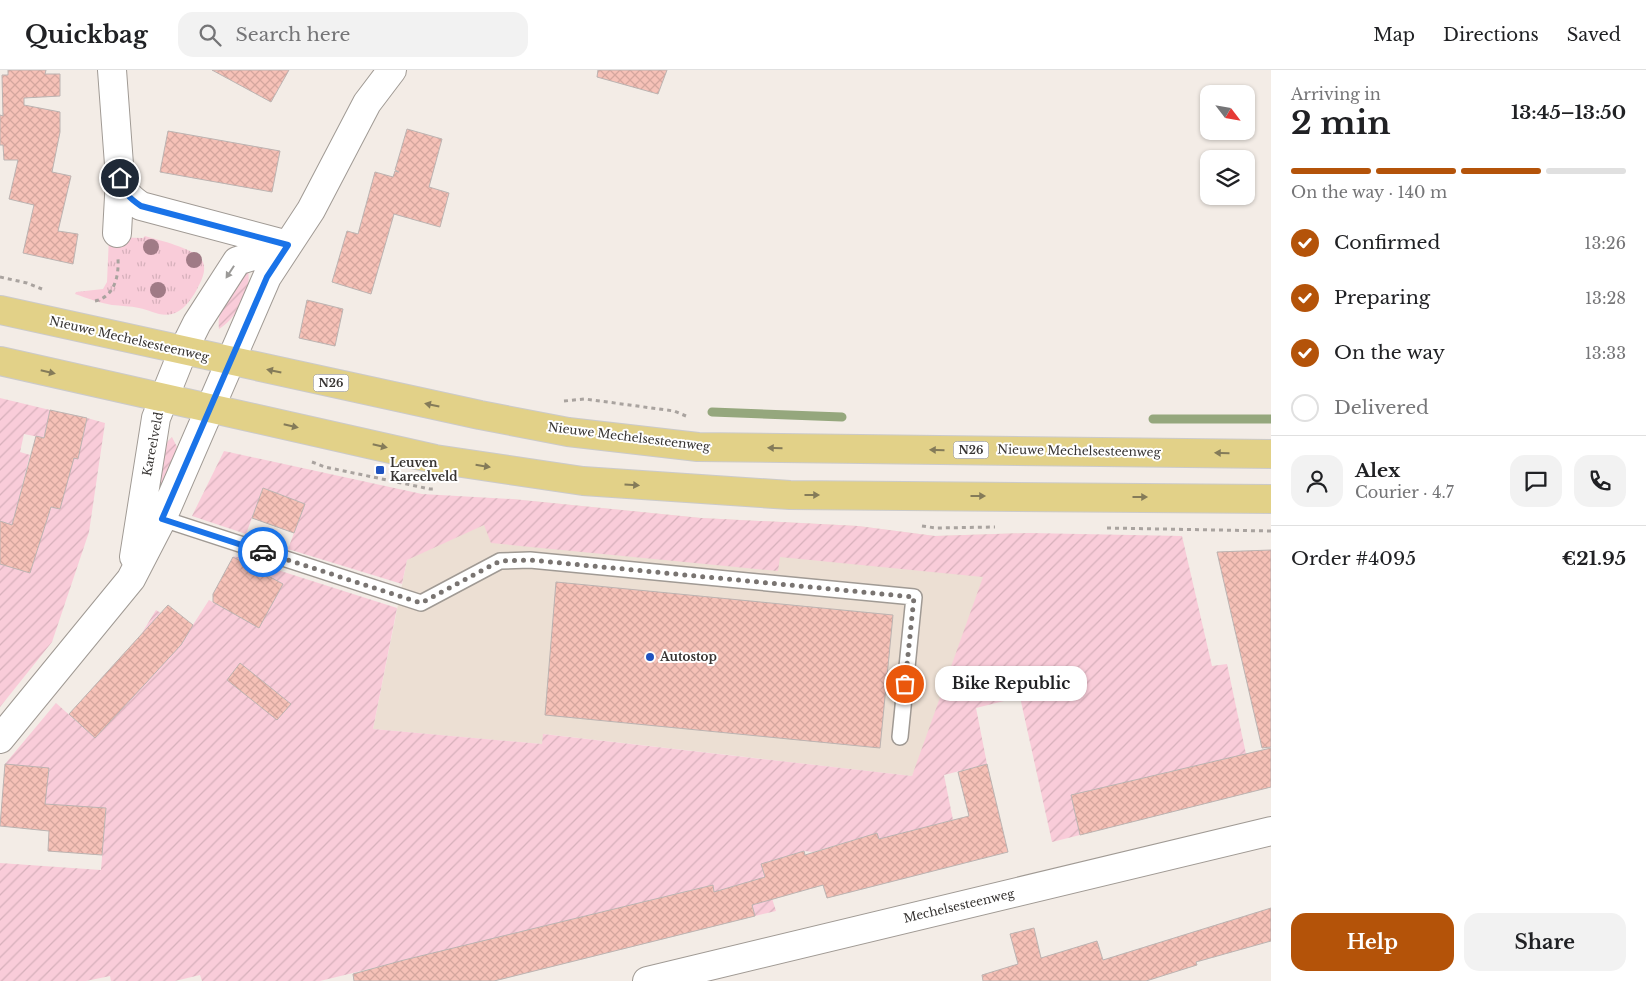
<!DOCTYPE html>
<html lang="en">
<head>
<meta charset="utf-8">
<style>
	body { margin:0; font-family:"Libre Baskerville",serif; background:#f2f2f2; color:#202124; height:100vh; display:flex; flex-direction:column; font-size:19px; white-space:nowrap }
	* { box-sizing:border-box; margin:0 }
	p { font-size:16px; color:#757577 }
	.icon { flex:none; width:28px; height:28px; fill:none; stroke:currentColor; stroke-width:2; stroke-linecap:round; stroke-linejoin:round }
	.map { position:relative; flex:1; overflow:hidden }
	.details { display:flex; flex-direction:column; background:#fff; width:375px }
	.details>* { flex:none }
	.needle { width:32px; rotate:121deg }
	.fabs { position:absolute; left:1200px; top:15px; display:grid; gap:10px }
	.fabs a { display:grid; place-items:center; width:55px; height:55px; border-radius:10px; background:#fff; box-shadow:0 1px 4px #0004; font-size:25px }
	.pin { position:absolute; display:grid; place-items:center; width:42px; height:42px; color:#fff; margin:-21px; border:2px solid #fff; border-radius:50%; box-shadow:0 1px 5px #0007 }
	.courier { position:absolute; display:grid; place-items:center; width:50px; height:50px; margin:-25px; border:4px solid #1a73e8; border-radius:50%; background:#fff; color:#222; box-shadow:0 1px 6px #0007 }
	.bubble { position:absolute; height:35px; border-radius:15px; background:#fff; box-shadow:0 1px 4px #0004; font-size:16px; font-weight:700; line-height:35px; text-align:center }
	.summary em { font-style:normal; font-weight:700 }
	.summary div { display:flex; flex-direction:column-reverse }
	.summary { display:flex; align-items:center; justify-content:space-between; height:85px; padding:0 20px }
	h1 { font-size:32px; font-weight:700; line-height:38px }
	.bar { display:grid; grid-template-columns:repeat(4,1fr); gap:8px 5px; align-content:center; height:60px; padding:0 20px }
	.bar i { height:6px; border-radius:4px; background:#e0e0e0 }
	.bar .selected { background:#b45309 }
	.bar p { grid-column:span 4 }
	.line { display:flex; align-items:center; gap:12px; padding:0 20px; border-top:1px solid #e0e0e0 }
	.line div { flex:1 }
	.round { display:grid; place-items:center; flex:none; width:52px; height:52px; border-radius:15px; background:#f2f2f2 }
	ol { padding:0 20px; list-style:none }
	li { display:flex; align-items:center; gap:15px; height:55px }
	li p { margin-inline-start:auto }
	li .icon { padding:5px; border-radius:50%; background:#b45309; color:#fff; stroke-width:4 }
	li:last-child { color:#757577 }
	li i { width:28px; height:28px; border:2px solid #e0e0e0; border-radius:50% }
	.primary-button { display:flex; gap:10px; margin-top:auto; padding:10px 20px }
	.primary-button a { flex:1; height:58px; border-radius:15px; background:#b45309; color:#fff; font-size:20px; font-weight:700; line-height:58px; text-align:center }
	.primary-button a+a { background:#f2f2f2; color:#202124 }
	header { display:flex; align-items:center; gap:30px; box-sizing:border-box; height:70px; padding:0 25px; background:#fff; border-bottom:1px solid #e0e0e0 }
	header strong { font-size:24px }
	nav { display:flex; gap:28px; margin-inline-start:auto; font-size:18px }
	.search { width:350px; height:45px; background:#f2f2f2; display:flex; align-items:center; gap:12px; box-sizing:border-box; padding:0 18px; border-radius:15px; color:#757577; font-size:19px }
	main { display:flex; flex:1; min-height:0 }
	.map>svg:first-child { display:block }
</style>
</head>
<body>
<header>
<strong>Quickbag</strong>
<div class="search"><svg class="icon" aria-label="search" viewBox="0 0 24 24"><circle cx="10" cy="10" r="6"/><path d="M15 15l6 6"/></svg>Search here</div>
<nav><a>Map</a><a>Directions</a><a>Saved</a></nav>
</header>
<main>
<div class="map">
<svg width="1271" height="911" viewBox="0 0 1271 911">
	<defs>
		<pattern id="grass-tufts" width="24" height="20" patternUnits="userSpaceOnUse" patternTransform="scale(1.25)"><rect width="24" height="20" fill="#f9ccd9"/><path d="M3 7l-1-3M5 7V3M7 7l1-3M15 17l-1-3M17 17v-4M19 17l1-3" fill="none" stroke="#d6b0bb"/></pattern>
		<pattern id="garden-furrows" width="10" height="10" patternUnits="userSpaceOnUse" patternTransform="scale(1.25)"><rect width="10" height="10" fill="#f9ccd9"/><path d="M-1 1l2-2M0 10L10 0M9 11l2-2" fill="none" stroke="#d6b0bb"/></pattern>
		<pattern id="building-cross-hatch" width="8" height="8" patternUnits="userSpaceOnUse" patternTransform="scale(1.25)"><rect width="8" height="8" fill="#f6c1b7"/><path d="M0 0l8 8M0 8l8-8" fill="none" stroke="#d4a69e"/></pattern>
	</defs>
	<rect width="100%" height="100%" fill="#f3ece6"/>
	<path fill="#ecdfd3" d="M512,429l189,19 157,8 77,10 94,-3 -117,243 -368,-42 -2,10 -169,-15 34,-169z"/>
	<path fill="url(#grass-tufts)" d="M145,166c13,4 53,13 58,26 4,10 -3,21 -7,29 -5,9 -14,21 -24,23 -12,3 -22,-4 -33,-6 -9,-2 -18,-2 -27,-3 -12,-2 -25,-7 -37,-11l1,-2 27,-3 4,-7 2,-45 34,1z"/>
	<path fill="url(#garden-furrows)" d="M248,200c4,23 -11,47 -29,59 -3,-21 14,-40 25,-57z
		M0,328l50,12 -6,28 -20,-4 -4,18 10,3 -11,43 40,11 2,-54 17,4 9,-41 18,5 -16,109 -37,110 -52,65v-143l30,9 12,-38 -42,-14z
		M172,367l5,10 -18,55h-4l9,-57z
		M224,381l198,43 90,5 189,19 157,8 77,10 94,-3 153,3 30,130 15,-2 19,90 -175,41 9,40 -28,7 -32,-145 -44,11 11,56 -43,11 9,45 -38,10 11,43 -34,8 -15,-48 -64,19 -9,-1 -43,13 15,47 -21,5 -9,-33 -32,9 -2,-7 -392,96h-118l-2,-6 -25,6h-64l-1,-5 -24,5h-86v-118l101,7 5,-62 -23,-1 -33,18 -45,-61 51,-61 39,35 74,-81 -27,-24 14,-23 33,21 20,-31 50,27 -25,-71 163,52 -24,121 169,15 1,-10 369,42 71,-199 -203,-20 -2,14 -287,-28 -7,-18 -77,35 -5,24 -114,-35 17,-45 -42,-16 -17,46 -54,-18z"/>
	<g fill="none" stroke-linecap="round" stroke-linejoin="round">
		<path stroke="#95a77d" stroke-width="9" d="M712,342l130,5
			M1153,349h118"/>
	</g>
	<path fill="url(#building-cross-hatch)" stroke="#bcb3b1" d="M8,0h38l-1,4h15v22l-36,2v7l36,7v20l-8,40 19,4 -13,55 20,3 -5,30 -50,-11 11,-48 -25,-6 9,-39h-14l-1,-15h-3v-30l3,1 -1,-41h6z
		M212,0h77l-18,32z
		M598,0h69l-9,24 -61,-17z
		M407,59l35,10 -13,48 20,6 -9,34 -46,-13 -23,80 -39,-12 15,-51 11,3 17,-62 18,5 2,-6 4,1 -4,-2z
		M168,61l112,20 -8,41 -112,-20z
		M307,230l36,9 -8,37 -36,-8z
		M50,340l37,8 -9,41 -4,-1 -14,51 -9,-2 -21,66 -30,-9v-43l12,4 24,-89 8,2z
		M263,418l42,16 -11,29 -42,-15z
		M1271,480v197l-9,1 -45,-196z
		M233,487l50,27 -24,44 -46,-26v-8z
		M556,512l337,33 -13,133 -335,-33z
		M168,535l25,20 -12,20 -86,93 -26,-24z
		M240,593l51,41 -14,16 -50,-40z
		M1271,678v39l-191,48 -9,-40z
		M5,694l44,4 -4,36 61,4 -4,47 -54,-4 1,-20 -49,-5z
		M987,694l21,88 -181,46 -4,-13 -71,20 3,11 -261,65h-140l-1,-7 51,-14 309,-75 1,7 51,-15 -4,-13 43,-13 1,4 72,-22 2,6 90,-23 -11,-44z
		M1271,838v33l-75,21 1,3 -51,16h-163l-1,-6 36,-11 -8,-30 24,-6 7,30 56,-17 6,19z"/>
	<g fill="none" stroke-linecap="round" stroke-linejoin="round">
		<defs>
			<path id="service" d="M157,447l264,86 79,-42 30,-1 384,37 -14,140"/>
			<path id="minor" d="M112,0l8,108c4,14 9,20 21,28l147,39
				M117,163l3,-55
				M134,487l22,-139 27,-67 14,-28 40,-62 51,-16
				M0,669l131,-160 31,-60 105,-242 44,-67 56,-107 25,-33"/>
			<path id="tertiary" d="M647,911l624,-150"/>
			<path id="primary" d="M0,240l480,105 88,17 130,15 573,7
				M0,291l435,98 148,22 207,14 481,4"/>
		</defs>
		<use href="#service" stroke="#a09a94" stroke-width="18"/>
		<use href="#minor" stroke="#a09a94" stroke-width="30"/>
		<use href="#tertiary" stroke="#a09a94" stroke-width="30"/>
		<use href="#primary" stroke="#cbcaca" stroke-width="30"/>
		<path stroke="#a9a39f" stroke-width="3" stroke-dasharray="4 4" stroke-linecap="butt" d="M0,207l27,6 15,6
			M95,231c19,-4 24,-24 23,-42
			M564,331l21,-2 89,12 12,5
			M312,392l13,5 105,22h5
			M922,456l14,2 59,-1
			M1107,458l164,3"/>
		<use href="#service" stroke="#fff" stroke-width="15"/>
		<use href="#minor" stroke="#fff" stroke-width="28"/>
		<use href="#tertiary" stroke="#fff" stroke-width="28"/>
		<use href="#primary" stroke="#e2d188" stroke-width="28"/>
	</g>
	<g fill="#a07b86">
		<circle cx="151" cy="177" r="8"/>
		<circle cx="194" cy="190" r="8"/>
		<circle cx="158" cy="220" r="8"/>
	</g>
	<defs><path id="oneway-solid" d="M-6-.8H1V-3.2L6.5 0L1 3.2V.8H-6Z" transform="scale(1.25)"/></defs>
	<use fill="#9b9a98" href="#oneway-solid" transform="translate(230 202) rotate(123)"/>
	<g fill="#847b59">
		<use href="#oneway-solid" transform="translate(274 301) rotate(-168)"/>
		<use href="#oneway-solid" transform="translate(48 302) rotate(13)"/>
		<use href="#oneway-solid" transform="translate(432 335) rotate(-168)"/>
		<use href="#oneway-solid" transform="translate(291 356) rotate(13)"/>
		<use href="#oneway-solid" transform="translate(380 376) rotate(13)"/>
		<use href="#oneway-solid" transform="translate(775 378) rotate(-179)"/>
		<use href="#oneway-solid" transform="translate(937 380) rotate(-179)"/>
		<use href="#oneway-solid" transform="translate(1222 383) rotate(-179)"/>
		<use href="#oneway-solid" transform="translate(483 396) rotate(9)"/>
		<use href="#oneway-solid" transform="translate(632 415) rotate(4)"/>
		<use href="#oneway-solid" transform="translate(812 425)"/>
		<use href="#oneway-solid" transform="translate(978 426)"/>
		<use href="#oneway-solid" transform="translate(1140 427)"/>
	</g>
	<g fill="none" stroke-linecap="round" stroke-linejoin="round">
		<path stroke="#797471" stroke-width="5" stroke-dasharray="0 9" d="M263,482l158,51 79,-42 30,-1 384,37 -9,87"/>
		<path stroke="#1a73e8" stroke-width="6" d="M120,108c3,14 9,20 21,28l147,39 -21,32 -105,242 101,33"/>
	</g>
	<g fill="#1f53c0" stroke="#fff" stroke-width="2">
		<rect x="375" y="395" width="10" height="10" rx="2.5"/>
		<circle cx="650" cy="587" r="5"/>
	</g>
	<g text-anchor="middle" stroke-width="4" stroke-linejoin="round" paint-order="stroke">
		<g fill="#fff" stroke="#737170" stroke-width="1">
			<rect x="313.5" y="304.5" width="35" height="17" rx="4"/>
			<rect x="953.5" y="371.5" width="35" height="17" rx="4"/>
		</g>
		<g font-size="11" font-weight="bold" fill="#373432">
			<text x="331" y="317">N26</text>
			<text x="971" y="384">N26</text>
		</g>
		<g font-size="12" fill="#373432" stroke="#fff">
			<text transform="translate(129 269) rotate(13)" y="4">Nieuwe Mechelsesteenweg</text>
			<text transform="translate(629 367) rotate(7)" y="4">Nieuwe Mechelsesteenweg</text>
			<text transform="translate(153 374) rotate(-79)" y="4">Kareelveld</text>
			<text transform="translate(1079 381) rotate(1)" y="4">Nieuwe Mechelsesteenweg</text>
			<text transform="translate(959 836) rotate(-13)" y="4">Mechelsesteenweg</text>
		</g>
		<g font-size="12" font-weight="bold" fill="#373432" stroke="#fff" text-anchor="start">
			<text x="390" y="397">Leuven<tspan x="390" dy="14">Kareelveld</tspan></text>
			<text x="660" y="591">Autostop</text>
		</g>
	</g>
</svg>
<div class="fabs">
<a><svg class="needle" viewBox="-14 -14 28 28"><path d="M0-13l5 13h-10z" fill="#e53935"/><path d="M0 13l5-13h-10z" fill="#757577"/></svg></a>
<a><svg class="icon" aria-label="layers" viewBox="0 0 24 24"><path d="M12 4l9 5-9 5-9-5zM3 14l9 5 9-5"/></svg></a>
</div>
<div class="pin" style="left:905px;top:614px;background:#ea580c"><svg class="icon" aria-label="bag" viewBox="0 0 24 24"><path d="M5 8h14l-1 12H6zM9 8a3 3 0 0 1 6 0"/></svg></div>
<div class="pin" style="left:120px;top:108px;background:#1f2937"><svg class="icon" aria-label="home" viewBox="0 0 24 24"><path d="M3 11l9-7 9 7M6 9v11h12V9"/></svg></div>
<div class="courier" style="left:263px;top:482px"><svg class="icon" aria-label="car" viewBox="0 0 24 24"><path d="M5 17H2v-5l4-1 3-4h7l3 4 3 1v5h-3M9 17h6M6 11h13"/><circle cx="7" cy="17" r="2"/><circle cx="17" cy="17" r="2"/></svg></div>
<div class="bubble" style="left:935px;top:596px;width:152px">Bike Republic</div>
</div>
<section class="details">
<div class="summary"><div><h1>2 min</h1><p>Arriving in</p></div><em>13:45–13:50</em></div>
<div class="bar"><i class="selected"></i><i class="selected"></i><i class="selected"></i><i></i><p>On the way · 140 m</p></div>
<ol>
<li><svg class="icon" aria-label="check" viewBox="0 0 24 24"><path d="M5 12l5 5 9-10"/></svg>Confirmed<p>13:26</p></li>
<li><svg class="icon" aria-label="check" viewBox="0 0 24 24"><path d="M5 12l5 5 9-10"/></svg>Preparing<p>13:28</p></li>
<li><svg class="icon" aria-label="check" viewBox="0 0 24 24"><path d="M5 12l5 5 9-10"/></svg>On the way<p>13:33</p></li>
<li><i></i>Delivered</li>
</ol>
<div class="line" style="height:90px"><a class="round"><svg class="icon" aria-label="person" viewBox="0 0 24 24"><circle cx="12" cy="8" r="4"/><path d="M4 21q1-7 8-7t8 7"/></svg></a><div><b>Alex</b><p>Courier · 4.7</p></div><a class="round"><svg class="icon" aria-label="chat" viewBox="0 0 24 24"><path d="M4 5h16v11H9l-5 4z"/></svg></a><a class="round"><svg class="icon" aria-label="phone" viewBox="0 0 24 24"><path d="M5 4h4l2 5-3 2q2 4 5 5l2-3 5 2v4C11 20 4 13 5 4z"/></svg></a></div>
<div class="line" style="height:65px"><div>Order #4095</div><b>€21.95</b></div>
<div class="primary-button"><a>Help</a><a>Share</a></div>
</section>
</main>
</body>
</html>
